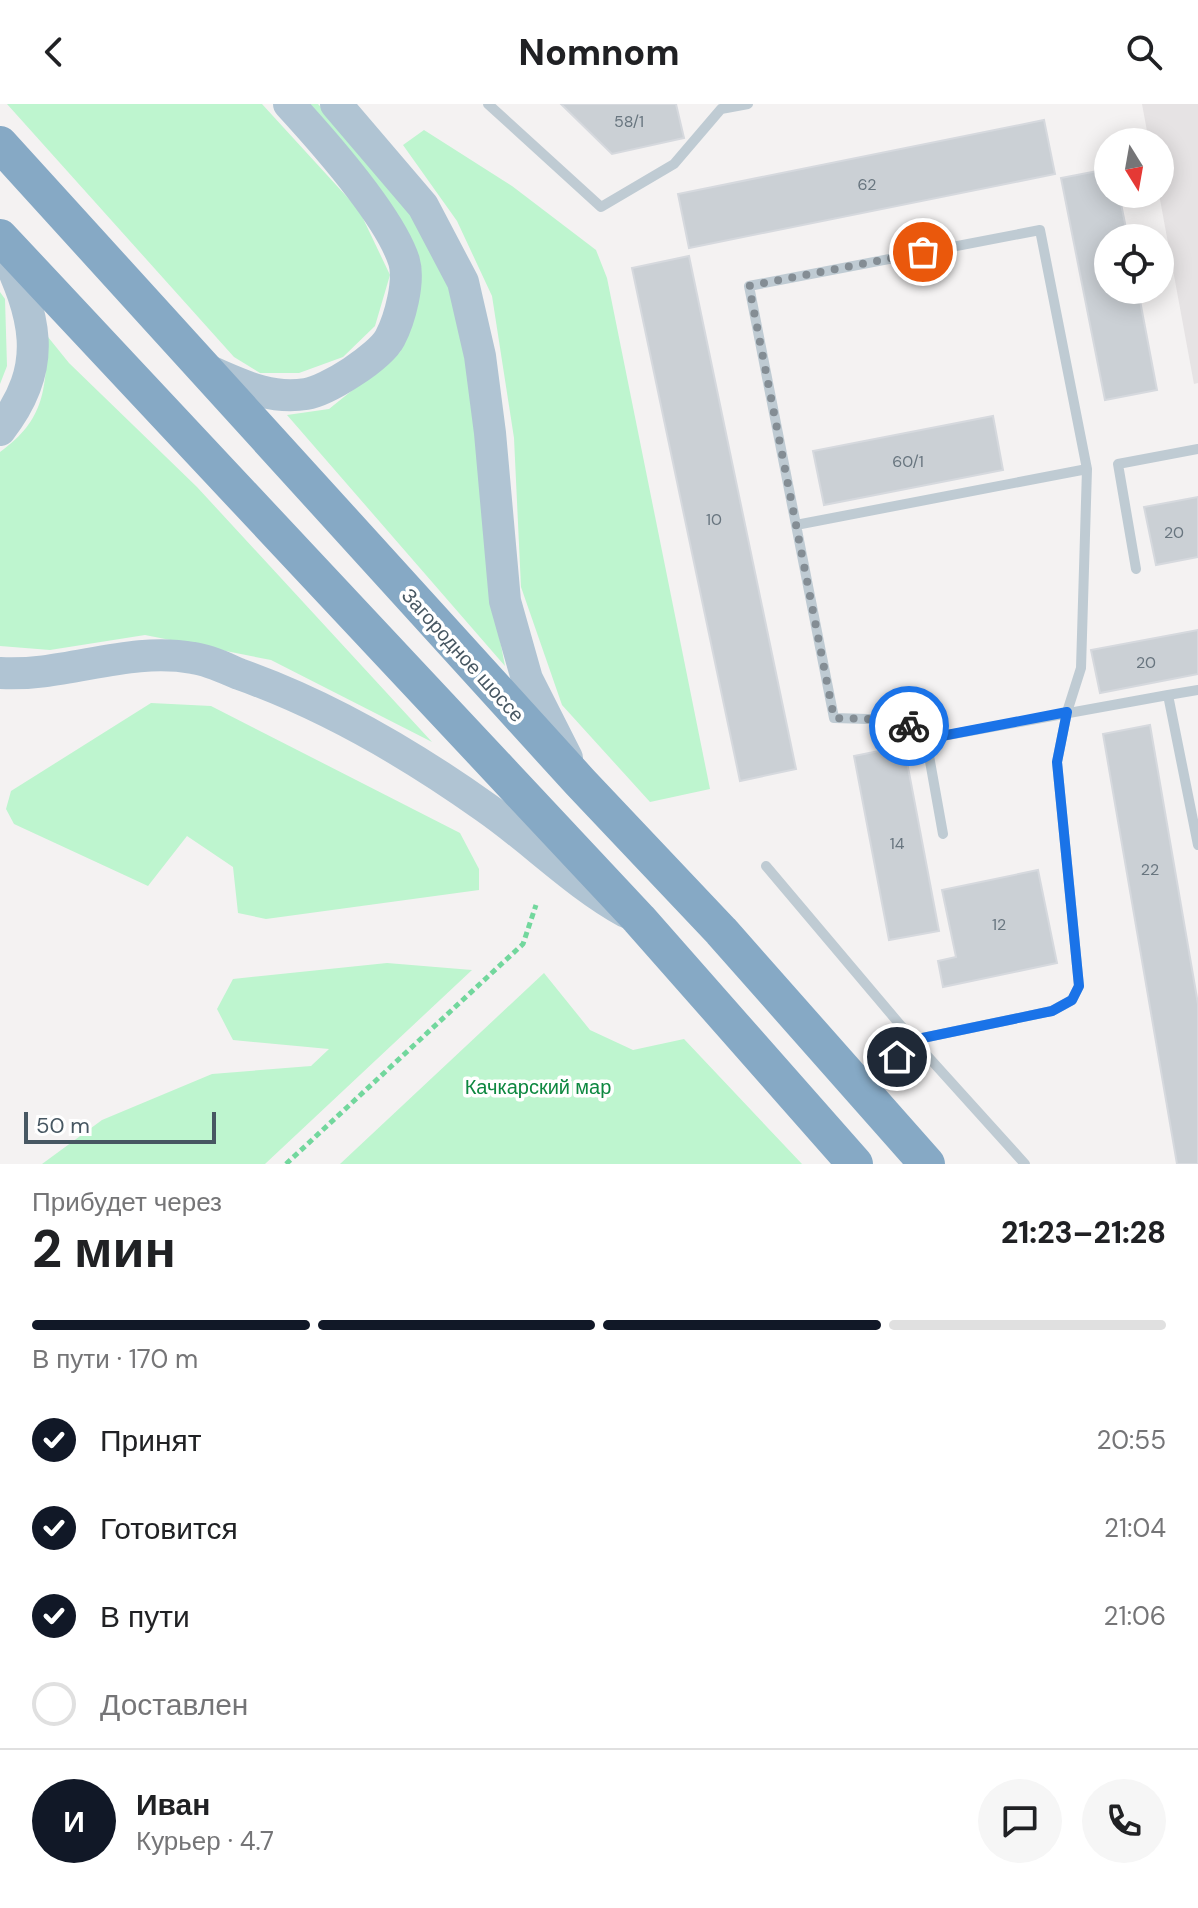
<!DOCTYPE html>
<html lang="ru">
<head>
<meta charset="utf-8">
<style>
	body { margin:0; font-family:"DM Sans",sans-serif; background:#f6f6f6; color:#202124; height:100vh; display:flex; flex-direction:column; font-size:30px; white-space:nowrap }
	* { box-sizing:border-box; margin:0 }
	p { font-size:26px; color:#757577 }
	.icon { flex:none; width:44px; height:44px; fill:none; stroke:currentColor; stroke-width:2; stroke-linecap:round; stroke-linejoin:round }
	.map { position:relative; height:1060px; overflow:hidden }
	.sheet { display:flex; flex-direction:column; background:#fff; flex:1 }
	.sheet>* { flex:none }
	.needle { width:52px; rotate:169deg }
	.fabs { position:absolute; left:1094px; top:24px; display:grid; gap:16px }
	.fabs a { display:grid; place-items:center; width:80px; height:80px; border-radius:50%; background:#fff; box-shadow:0 4px 20px #0003; font-size:40px }
	.scale { position:absolute; left:24px; bottom:20px; width:192px; box-sizing:border-box; padding-left:8px; border:4px solid #475762; border-top:0; font-size:22px; line-height:28px; white-space:nowrap; color:#475762; -webkit-text-stroke:6px #fff; paint-order:stroke }
	.pin { position:absolute; display:grid; place-items:center; width:68px; height:68px; color:#fff; margin:-34px; border:4px solid #fff; border-radius:50%; box-shadow:0 2px 8px #0007 }
	.courier { position:absolute; display:grid; place-items:center; width:80px; height:80px; margin:-40px; border:6px solid #1a73e8; border-radius:50%; background:#fff; color:#222; box-shadow:0 2px 10px #0007 }
	.head em { font-style:normal; font-weight:800 }
	.head div { display:flex; flex-direction:column-reverse }
	.head { display:flex; align-items:center; justify-content:space-between; height:136px; padding:0 32px }
	h1 { font-size:52px; font-weight:800; line-height:60px }
	.bar { display:grid; grid-template-columns:repeat(4,1fr); gap:12px 8px; align-content:center; height:96px; padding:0 32px }
	.bar i { height:10px; border-radius:6px; background:#e0e0e0 }
	.bar .on { background:#111827 }
	.bar p { grid-column:span 4 }
	.line { display:flex; align-items:center; gap:20px; padding:0 32px; border-top:2px solid #e0e0e0 }
	.line div { flex:1 }
	.round { display:grid; place-items:center; flex:none; width:84px; height:84px; border-radius:42px; background:#f6f6f6 }
	ol { padding:0 32px; list-style:none }
	li { display:flex; align-items:center; gap:24px; height:88px }
	li p { margin-inline-start:auto }
	li .icon { padding:8px; border-radius:50%; background:#111827; color:#fff; stroke-width:4 }
	li:last-child { color:#757577 }
	li i { width:44px; height:44px; border:4px solid #e0e0e0; border-radius:50% }
	header { display:flex; justify-content:space-between; align-items:center; height:104px; padding:0 32px; background:#fff; font-size:36px; font-weight:800 }
	.map>svg:first-child { display:block }
</style>
</head>
<body>
<header><svg class="icon" aria-label="back" viewBox="0 0 24 24"><path d="M15 5l-7 7 7 7"/></svg>Nomnom<svg class="icon" aria-label="search" viewBox="0 0 24 24"><circle cx="10" cy="10" r="6"/><path d="M15 15l6 6"/></svg></header>
<div class="map">
<svg width="1198" height="1060" viewBox="0 0 1198 1060">
	<rect width="100%" height="100%" fill="#f4f2f2"/>
	<path fill="#e6e3e4" d="M1142,0h56v279l-4,1 -35,-190 1,-52h-11z"/>
	<path fill="#bef5cf" d="M7,0h255l97,106 31,65 -15,51 -32,31 -44,16h-39l-26,-16z
		M302,0h16c35,38 92,90 113,136 52,113 42,223 58,342 4,28 11,56 16,84l-218,-251 42,-6 71,-57 18,-47v-46z
		M424,26l88,56 84,64 11,28 103,511 -60,13 -88,-97 -41,-118 -7,-149 -22,-142 -35,-75 -54,-76z
		M0,188l5,7 2,67 -7,18z
		M48,233l21,26 128,124 235,255 -161,-82 -126,-25 -95,15 -50,-4v-194c46,-33 45,-63 48,-115z
		M151,599l60,3 249,127 19,36v21l-213,29 -28,-6 -5,-46 -46,-31 -39,50 -134,-62 -8,-15 5,-18z
		M387,859l85,7 -207,194h-223l60,-44 110,-46 99,-8 18,-17 -96,-9 -16,-31 16,-30z
		M544,869l46,57 43,20 51,-11 118,125h-462z"/>
	<path fill="#cbd0d5" stroke="#d6d9de" stroke-width="2" d="M561,0h115l8,34 -72,16z
		M1044,16l11,54 -366,74 -11,-54z
		M1108,65v25h11l9,44h-20v52h30l19,100 -52,10 -44,-222z
		M689,152l107,513 -56,12 -108,-513z
		M993,312l10,54 -179,35 -11,-54z
		M1198,393v60l-42,8 -12,-58z
		M1198,526v44l-98,19 -9,-43z
		M1150,621l48,279v160h-21l-74,-430z
		M904,642l35,185 -50,9 -35,-184z
		M1038,766l19,93 -114,24 -5,-26 18,-4 -14,-67z"/>
	<g fill="none" stroke-linecap="round" stroke-linejoin="round">
		<path stroke="#72d79d" stroke-width="5" stroke-dasharray="6 4" stroke-linecap="butt" d="M286,1060l237,-220 13,-39"/>
		<path stroke="#bfcbd3" stroke-width="10" d="M488,0l113,103 73,-43 47,-55 27,-5
			M796,421l291,-56
			M1136,465l-18,-105 80,-15
			M1198,586l-30,5 30,150
			M943,730l-17,-95 242,-44
			M766,762l147,174 112,124
			M865,984l48,-48 139,-29 20,-11 7,-14 -22,-224 10,-50 14,-44 6,-199 -47,-239 -291,56 85,432 68,2 24,19"/>
		<path stroke="#b0c4d3" stroke-width="32" d="M336,0l87,102 40,76 17,74 10,77 15,168 22,78 40,79
			M207,266c33,14 62,30 99,24 21,-3 74,-37 84,-56 10,-19 20,-57 14,-77 -15,-46 -82,-121 -115,-157
			M0,326c51,-65 35,-115 3,-183
			M0,569c65,4 128,-27 193,-15 16,2 32,10 46,16 88,31 170,79 246,133 49,34 89,76 141,105"/>
		<path stroke="#86a9c5" stroke-width="36" d="M0,40l580,638 141,149 206,233
			M0,133l639,682 216,245"/>
	</g>
	<g fill="none" stroke-linecap="round" stroke-linejoin="round">
		<path stroke="#848d94" stroke-width="8" stroke-dasharray="0 14.4" d="M909,622l-7,-6 -68,-2 -85,-432 174,-34"/>
		<path stroke="#1a73e8" stroke-width="10" d="M897,953l16,-17 139,-29 20,-11 7,-14 -22,-224 10,-50 -141,27 -17,-13"/>
	</g>
	<g text-anchor="middle" stroke-width="7" stroke-linejoin="round" paint-order="stroke">
		<g font-size="16" fill="#68757f">
			<text x="629" y="23">58/1</text>
			<text x="867" y="86">62</text>
			<text x="908" y="363">60/1</text>
			<text x="714" y="421">10</text>
			<text x="1174" y="434">20</text>
			<text x="1146" y="564">20</text>
			<text x="897" y="745">14</text>
			<text x="1150" y="771">22</text>
			<text x="999" y="826">12</text>
		</g>
		<g font-size="20" fill="#475762" stroke="#fff">
			<text transform="translate(463 551) rotate(48)" y="7">Загородное шоссе</text>
		</g>
		<g font-size="20" fill="#0e8841" stroke="#fff">
			<text x="538" y="990">Качкарский мар</text>
		</g>
	</g>
</svg>
<div class="fabs">
<a><svg class="needle" viewBox="-14 -14 28 28"><path d="M0-13l5 13h-10z" fill="#e53935"/><path d="M0 13l5-13h-10z" fill="#757577"/></svg></a>
<a><svg class="icon" aria-label="locate" viewBox="0 0 24 24"><circle cx="12" cy="12" r="6"/><path d="M12 2v4M12 18v4M2 12h4M18 12h4"/></svg></a>
</div>
<div class="scale">50 m</div>
<div class="pin" style="left:923px;top:148px;background:#ea580c"><svg class="icon" aria-label="bag" viewBox="0 0 24 24"><path d="M5 8h14l-1 12H6zM9 8a3 3 0 0 1 6 0"/></svg></div>
<div class="pin" style="left:897px;top:953px;background:#1f2937"><svg class="icon" aria-label="home" viewBox="0 0 24 24"><path d="M3 11l9-7 9 7M6 9v11h12V9"/></svg></div>
<div class="courier" style="left:909px;top:622px"><svg class="icon" aria-label="bike" viewBox="0 0 24 24"><circle cx="6" cy="16" r="4"/><circle cx="18" cy="16" r="4"/><path d="M6 16l4-8h5l3 8M10 8l3 8H6M13 5h3"/></svg></div>
</div>
<section class="sheet">
<div class="head"><div><h1>2 мин</h1><p>Прибудет через</p></div><em>21:23–21:28</em></div>
<div class="bar"><i class="on"></i><i class="on"></i><i class="on"></i><i></i><p>В пути · 170 m</p></div>
<ol>
<li><svg class="icon" aria-label="check" viewBox="0 0 24 24"><path d="M5 12l5 5 9-10"/></svg>Принят<p>20:55</p></li>
<li><svg class="icon" aria-label="check" viewBox="0 0 24 24"><path d="M5 12l5 5 9-10"/></svg>Готовится<p>21:04</p></li>
<li><svg class="icon" aria-label="check" viewBox="0 0 24 24"><path d="M5 12l5 5 9-10"/></svg>В пути<p>21:06</p></li>
<li><i></i>Доставлен</li>
</ol>
<div class="line" style="height:144px"><b class="round" style="background:#111827;color:#fff">И</b><div><b>Иван</b><p>Курьер · 4.7</p></div><a class="round"><svg class="icon" aria-label="chat" viewBox="0 0 24 24"><path d="M4 5h16v11H9l-5 4z"/></svg></a><a class="round"><svg class="icon" aria-label="phone" viewBox="0 0 24 24"><path d="M5 4h4l2 5-3 2q2 4 5 5l2-3 5 2v4C11 20 4 13 5 4z"/></svg></a></div>
</section>
</body>
</html>
